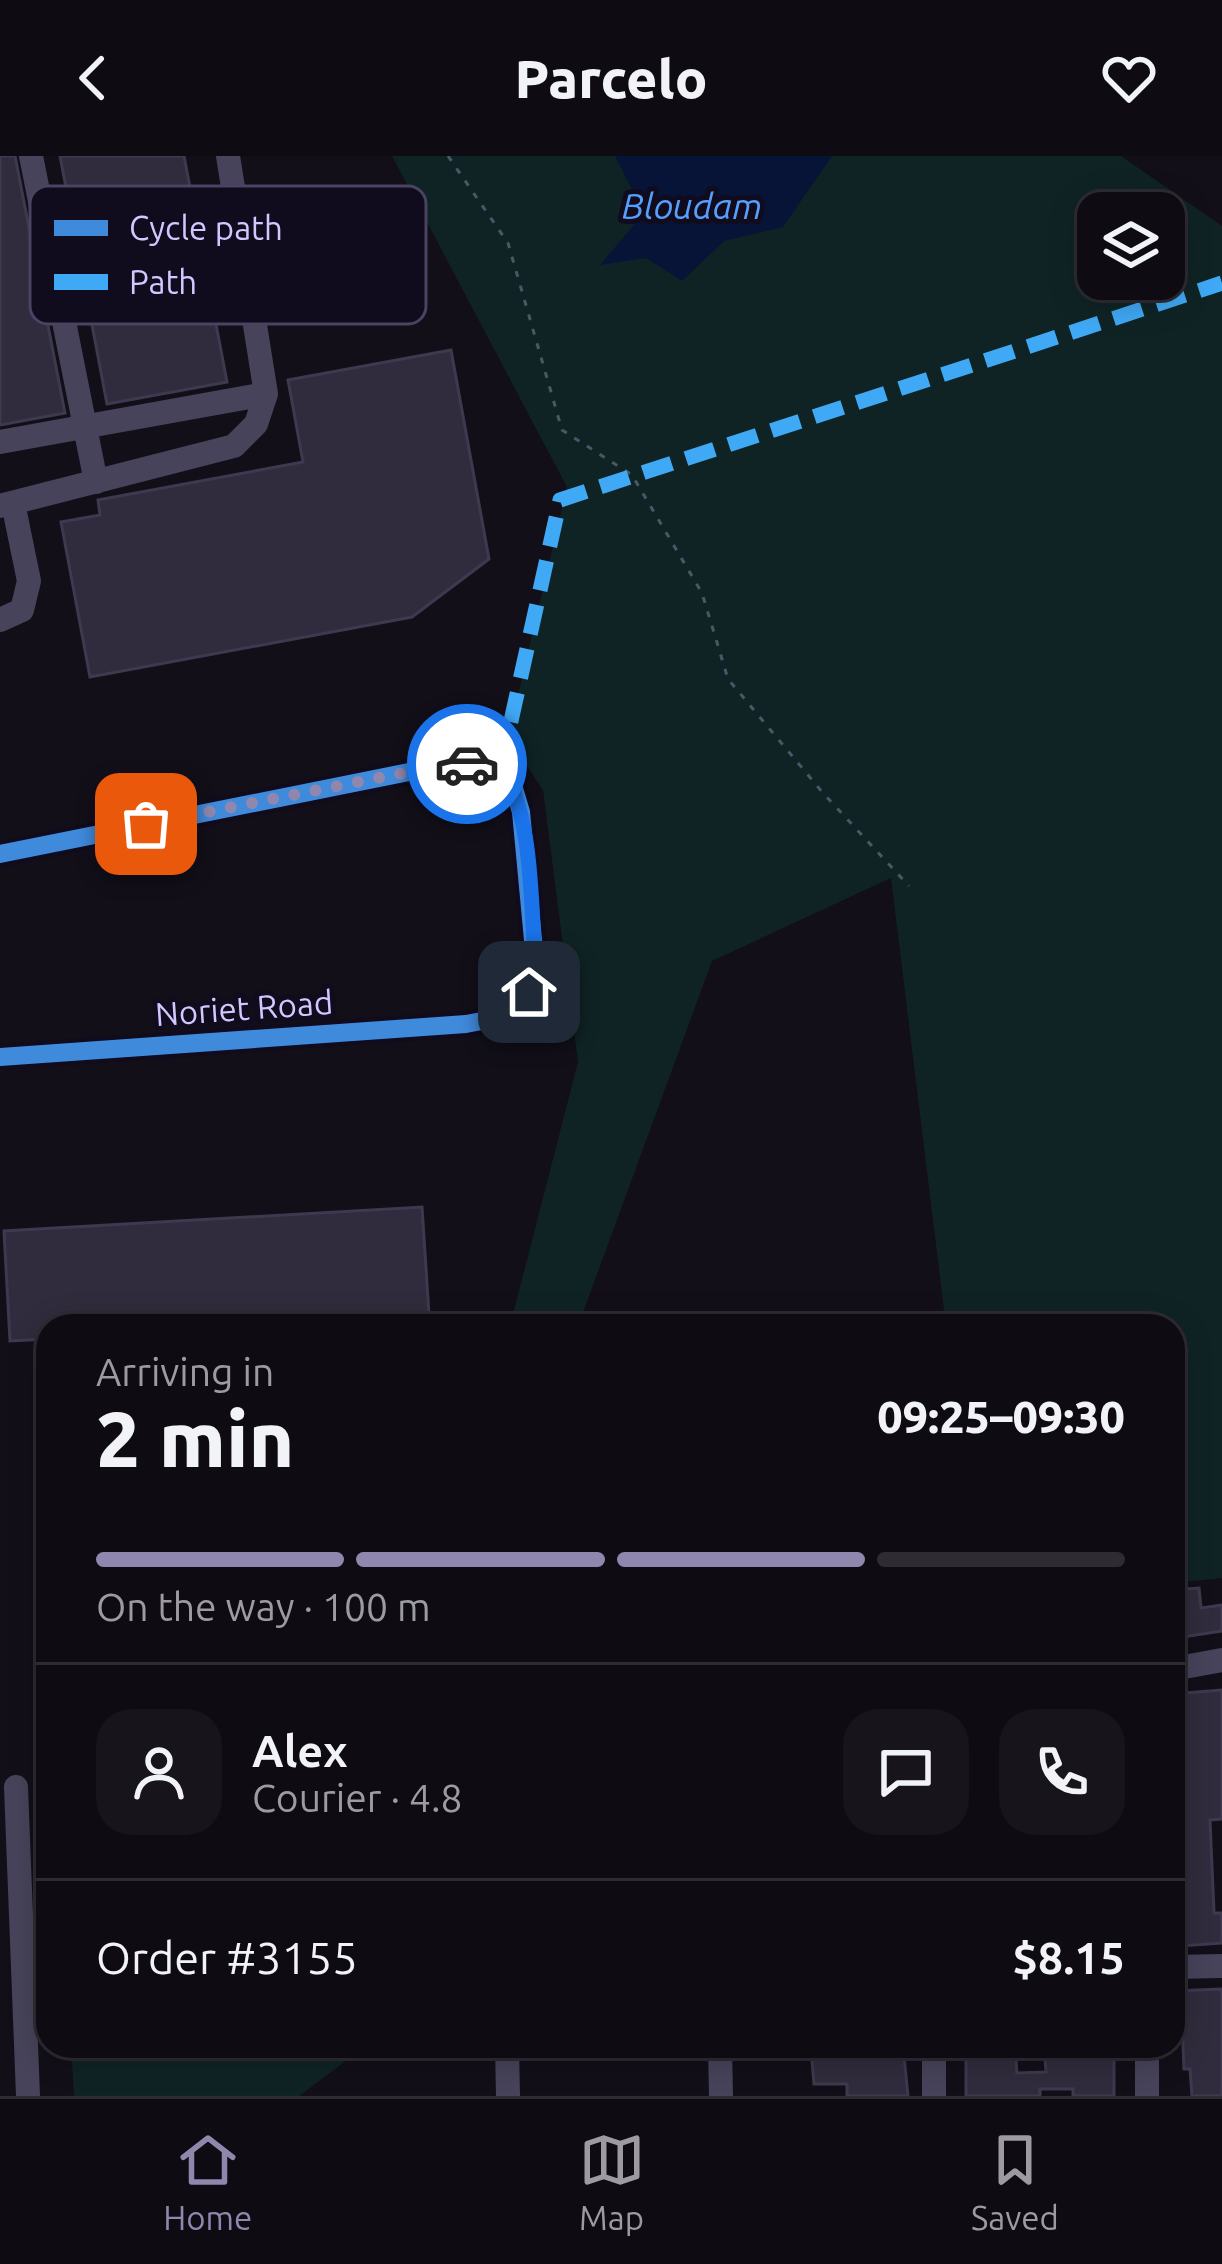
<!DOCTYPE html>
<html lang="en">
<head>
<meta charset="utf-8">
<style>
	body { margin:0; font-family:Ubuntu,sans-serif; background:#17141c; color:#f1f3f6; height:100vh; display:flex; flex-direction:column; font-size:45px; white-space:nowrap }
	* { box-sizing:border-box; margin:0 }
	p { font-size:39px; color:#9b9ba0 }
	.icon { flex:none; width:66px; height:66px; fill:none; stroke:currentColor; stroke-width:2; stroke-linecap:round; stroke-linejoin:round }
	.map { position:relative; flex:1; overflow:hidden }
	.side { position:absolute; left:36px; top:1158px; width:1149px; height:744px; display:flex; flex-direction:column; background:#0e0b13; border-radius:36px; box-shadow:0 6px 30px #0003,0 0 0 3px #2e2b33 }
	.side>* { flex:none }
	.buttons { position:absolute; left:1077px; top:36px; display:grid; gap:24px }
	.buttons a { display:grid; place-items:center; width:108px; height:108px; border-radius:24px; background:#0e0b13; box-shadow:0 6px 30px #0003,0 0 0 3px #2e2b33; font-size:60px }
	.pin { position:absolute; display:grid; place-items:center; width:102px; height:102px; color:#fff; margin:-51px; border-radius:24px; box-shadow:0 6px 18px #0006 }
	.courier { position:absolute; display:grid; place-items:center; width:120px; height:120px; margin:-60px; border:9px solid #1a73e8; border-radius:50%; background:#fff; color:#222; box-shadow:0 3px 15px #0007 }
	.overview em { font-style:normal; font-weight:800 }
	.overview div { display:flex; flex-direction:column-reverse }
	.overview { display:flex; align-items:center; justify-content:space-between; height:204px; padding:0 60px }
	h1 { font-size:78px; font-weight:800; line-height:90px }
	.bar { display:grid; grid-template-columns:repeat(4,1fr); gap:18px 12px; align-content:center; height:144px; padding:0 60px }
	.bar i { height:15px; border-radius:9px; background:#2e2b33 }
	.bar .selected { background:#8f87ae }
	.bar p { grid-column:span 4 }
	.line { display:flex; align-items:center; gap:30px; padding:0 60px; border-top:3px solid #2e2b33 }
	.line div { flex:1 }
	.round { display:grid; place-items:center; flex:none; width:126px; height:126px; border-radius:36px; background:#17141c }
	header { display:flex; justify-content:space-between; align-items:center; height:156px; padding:0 60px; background:#0e0b13; font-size:54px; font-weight:800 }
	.tabs { display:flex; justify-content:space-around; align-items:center; height:168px; border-top:3px solid #2e2b33; background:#0e0b13; font-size:33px; color:#9b9ba0 }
	.tabs a { display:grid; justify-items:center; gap:6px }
	.tabs .selected { color:#8f87ae }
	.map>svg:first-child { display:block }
</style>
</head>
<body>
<header><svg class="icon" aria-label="back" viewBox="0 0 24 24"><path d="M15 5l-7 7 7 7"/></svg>Parcelo<svg class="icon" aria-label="heart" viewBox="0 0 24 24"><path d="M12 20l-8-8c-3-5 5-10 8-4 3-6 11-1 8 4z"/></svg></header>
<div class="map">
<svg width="1222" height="1940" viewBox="0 0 1222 1940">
	<rect width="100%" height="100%" fill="#120f19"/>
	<path fill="#0f2325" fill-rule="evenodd" d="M392,0h729l101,70v1352l-49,5v-257h-227l-55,-448 -179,83 -134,365h-68l68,-264 -35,-272 -35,-52 59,-251zM1098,57h66v66h-66z
		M71,1890h295l-67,50h-225z"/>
	<path fill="#081437" d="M615,0h217l-49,71 -59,14 -42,40 -36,-23 -46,7 44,-52z"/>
	<path fill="#302c3d" stroke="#3e394e" stroke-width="3" d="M0,0h15l50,257 -65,12z
		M60,0h124l43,226 -120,22z
		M451,194l38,209 -77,58 -322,60 -29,-155 39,-7 -2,-15 205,-38 -15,-82z
		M422,1051l7,107 -183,12h-198v13l-38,2 -6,-110z
		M1199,1432l2,20 21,-3v26l-46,7 -3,-48z
		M1222,1534v129l-12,1 4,93h8v30l-41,3 -2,-36h5l-5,-170h-5l-1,-46z
		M1222,1833v107h-30l-2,-27h-6l-2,-47h-8l-1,-31z
		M903,1890l5,50h-61v-12h-33l-3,-36z
		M966,1890h49l2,27 29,-1 -2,-26h39l1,11 30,-1v40h-41v-7h-33v7h-74z"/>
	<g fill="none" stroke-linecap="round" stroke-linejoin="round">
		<path stroke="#4a5766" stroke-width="3" stroke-dasharray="6 9" stroke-linecap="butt" d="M448,0l60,87 54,187 70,45 70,118 26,86 95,114 86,93"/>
		<path stroke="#47435a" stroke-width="24" d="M31,0l65,326
			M0,286l266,-48
			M0,350l234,-60 22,-22 10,-30 -38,-238
			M0,464l22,-10 7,-29 -16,-78
			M0,698l454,-91 47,3 12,19 8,27 15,160 -19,35 -25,12 -26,5 -466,33
			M1173,1513l49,-9
			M16,1631l12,309
			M1173,1811l49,-1
			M507,1890l1,50
			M720,1890l1,50
			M934,1890v50
			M1147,1890v50"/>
		<path stroke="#3fa9f5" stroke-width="15" stroke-dasharray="30 15" stroke-linecap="butt" d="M501,610l59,-266 662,-217"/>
		<defs>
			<path id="cycleway" d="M0,698l454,-91 47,3 12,19 8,27 15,160 -19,35 -25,12 -26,5 -466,33"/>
		</defs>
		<use href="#cycleway" stroke="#100b1d" stroke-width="26"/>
		<use href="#cycleway" stroke="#408adc" stroke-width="18"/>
	</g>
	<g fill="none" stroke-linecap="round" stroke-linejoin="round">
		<path stroke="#8f87ae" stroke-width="12" stroke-dasharray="0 21.6" d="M146,668l308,-61 13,1"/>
		<path stroke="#1a73e8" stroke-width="15" d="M467,608l34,2c34,53 29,143 35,206l-7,20"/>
	</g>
	<g text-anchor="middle" stroke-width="10" stroke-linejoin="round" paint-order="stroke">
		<g font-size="33" fill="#d3c7ff" stroke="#100b1d">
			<text transform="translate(244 852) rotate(-4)" y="12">Noriet Road</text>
		</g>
		<g font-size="36" font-style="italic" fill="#55a0ff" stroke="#100b1d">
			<text x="692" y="63">Bloudam</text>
		</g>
	</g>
	<rect x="30" y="30" width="396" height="138" rx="18" fill="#100b1d" stroke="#4a4361" stroke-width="3"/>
	<rect x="54" y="64" width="54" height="16" fill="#408adc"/>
	<rect x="54" y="118" width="54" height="16" fill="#3fa9f5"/>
	<g font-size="33" fill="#d3c7ff">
		<text x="129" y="84">Cycle path</text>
		<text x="129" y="138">Path</text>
	</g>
</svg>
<div class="buttons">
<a><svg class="icon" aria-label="layers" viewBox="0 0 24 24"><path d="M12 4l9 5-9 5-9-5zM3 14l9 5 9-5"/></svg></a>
</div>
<div class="pin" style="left:146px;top:668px;background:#ea580c"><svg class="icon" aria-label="bag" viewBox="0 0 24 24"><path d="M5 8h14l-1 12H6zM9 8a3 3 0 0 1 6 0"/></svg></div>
<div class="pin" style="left:529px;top:836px;background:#1f2937"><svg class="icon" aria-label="home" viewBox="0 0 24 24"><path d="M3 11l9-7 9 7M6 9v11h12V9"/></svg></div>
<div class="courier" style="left:467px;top:608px"><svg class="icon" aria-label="car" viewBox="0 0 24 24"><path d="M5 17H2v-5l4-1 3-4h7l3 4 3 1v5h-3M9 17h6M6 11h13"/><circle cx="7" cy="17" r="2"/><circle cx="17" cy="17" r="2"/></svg></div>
<section class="side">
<div class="overview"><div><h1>2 min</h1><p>Arriving in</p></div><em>09:25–09:30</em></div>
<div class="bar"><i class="selected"></i><i class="selected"></i><i class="selected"></i><i></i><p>On the way · 100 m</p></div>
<div class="line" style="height:216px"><a class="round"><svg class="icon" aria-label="person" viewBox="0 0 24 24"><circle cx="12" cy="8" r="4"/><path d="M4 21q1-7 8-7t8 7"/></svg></a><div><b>Alex</b><p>Courier · 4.8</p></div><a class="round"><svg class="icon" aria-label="chat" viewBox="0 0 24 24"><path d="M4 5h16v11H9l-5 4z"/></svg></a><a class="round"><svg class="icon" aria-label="phone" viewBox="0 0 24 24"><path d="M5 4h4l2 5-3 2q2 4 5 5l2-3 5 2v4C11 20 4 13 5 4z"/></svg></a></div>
<div class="line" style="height:156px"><div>Order #3155</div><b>$8.15</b></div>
</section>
</div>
<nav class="tabs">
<a class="selected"><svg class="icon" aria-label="home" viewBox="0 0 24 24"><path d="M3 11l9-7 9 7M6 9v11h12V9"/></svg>Home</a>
<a><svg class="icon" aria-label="map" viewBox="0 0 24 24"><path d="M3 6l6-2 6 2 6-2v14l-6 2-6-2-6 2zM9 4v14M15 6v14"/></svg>Map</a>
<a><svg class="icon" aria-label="saved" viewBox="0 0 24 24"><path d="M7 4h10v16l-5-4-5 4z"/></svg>Saved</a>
</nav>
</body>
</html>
